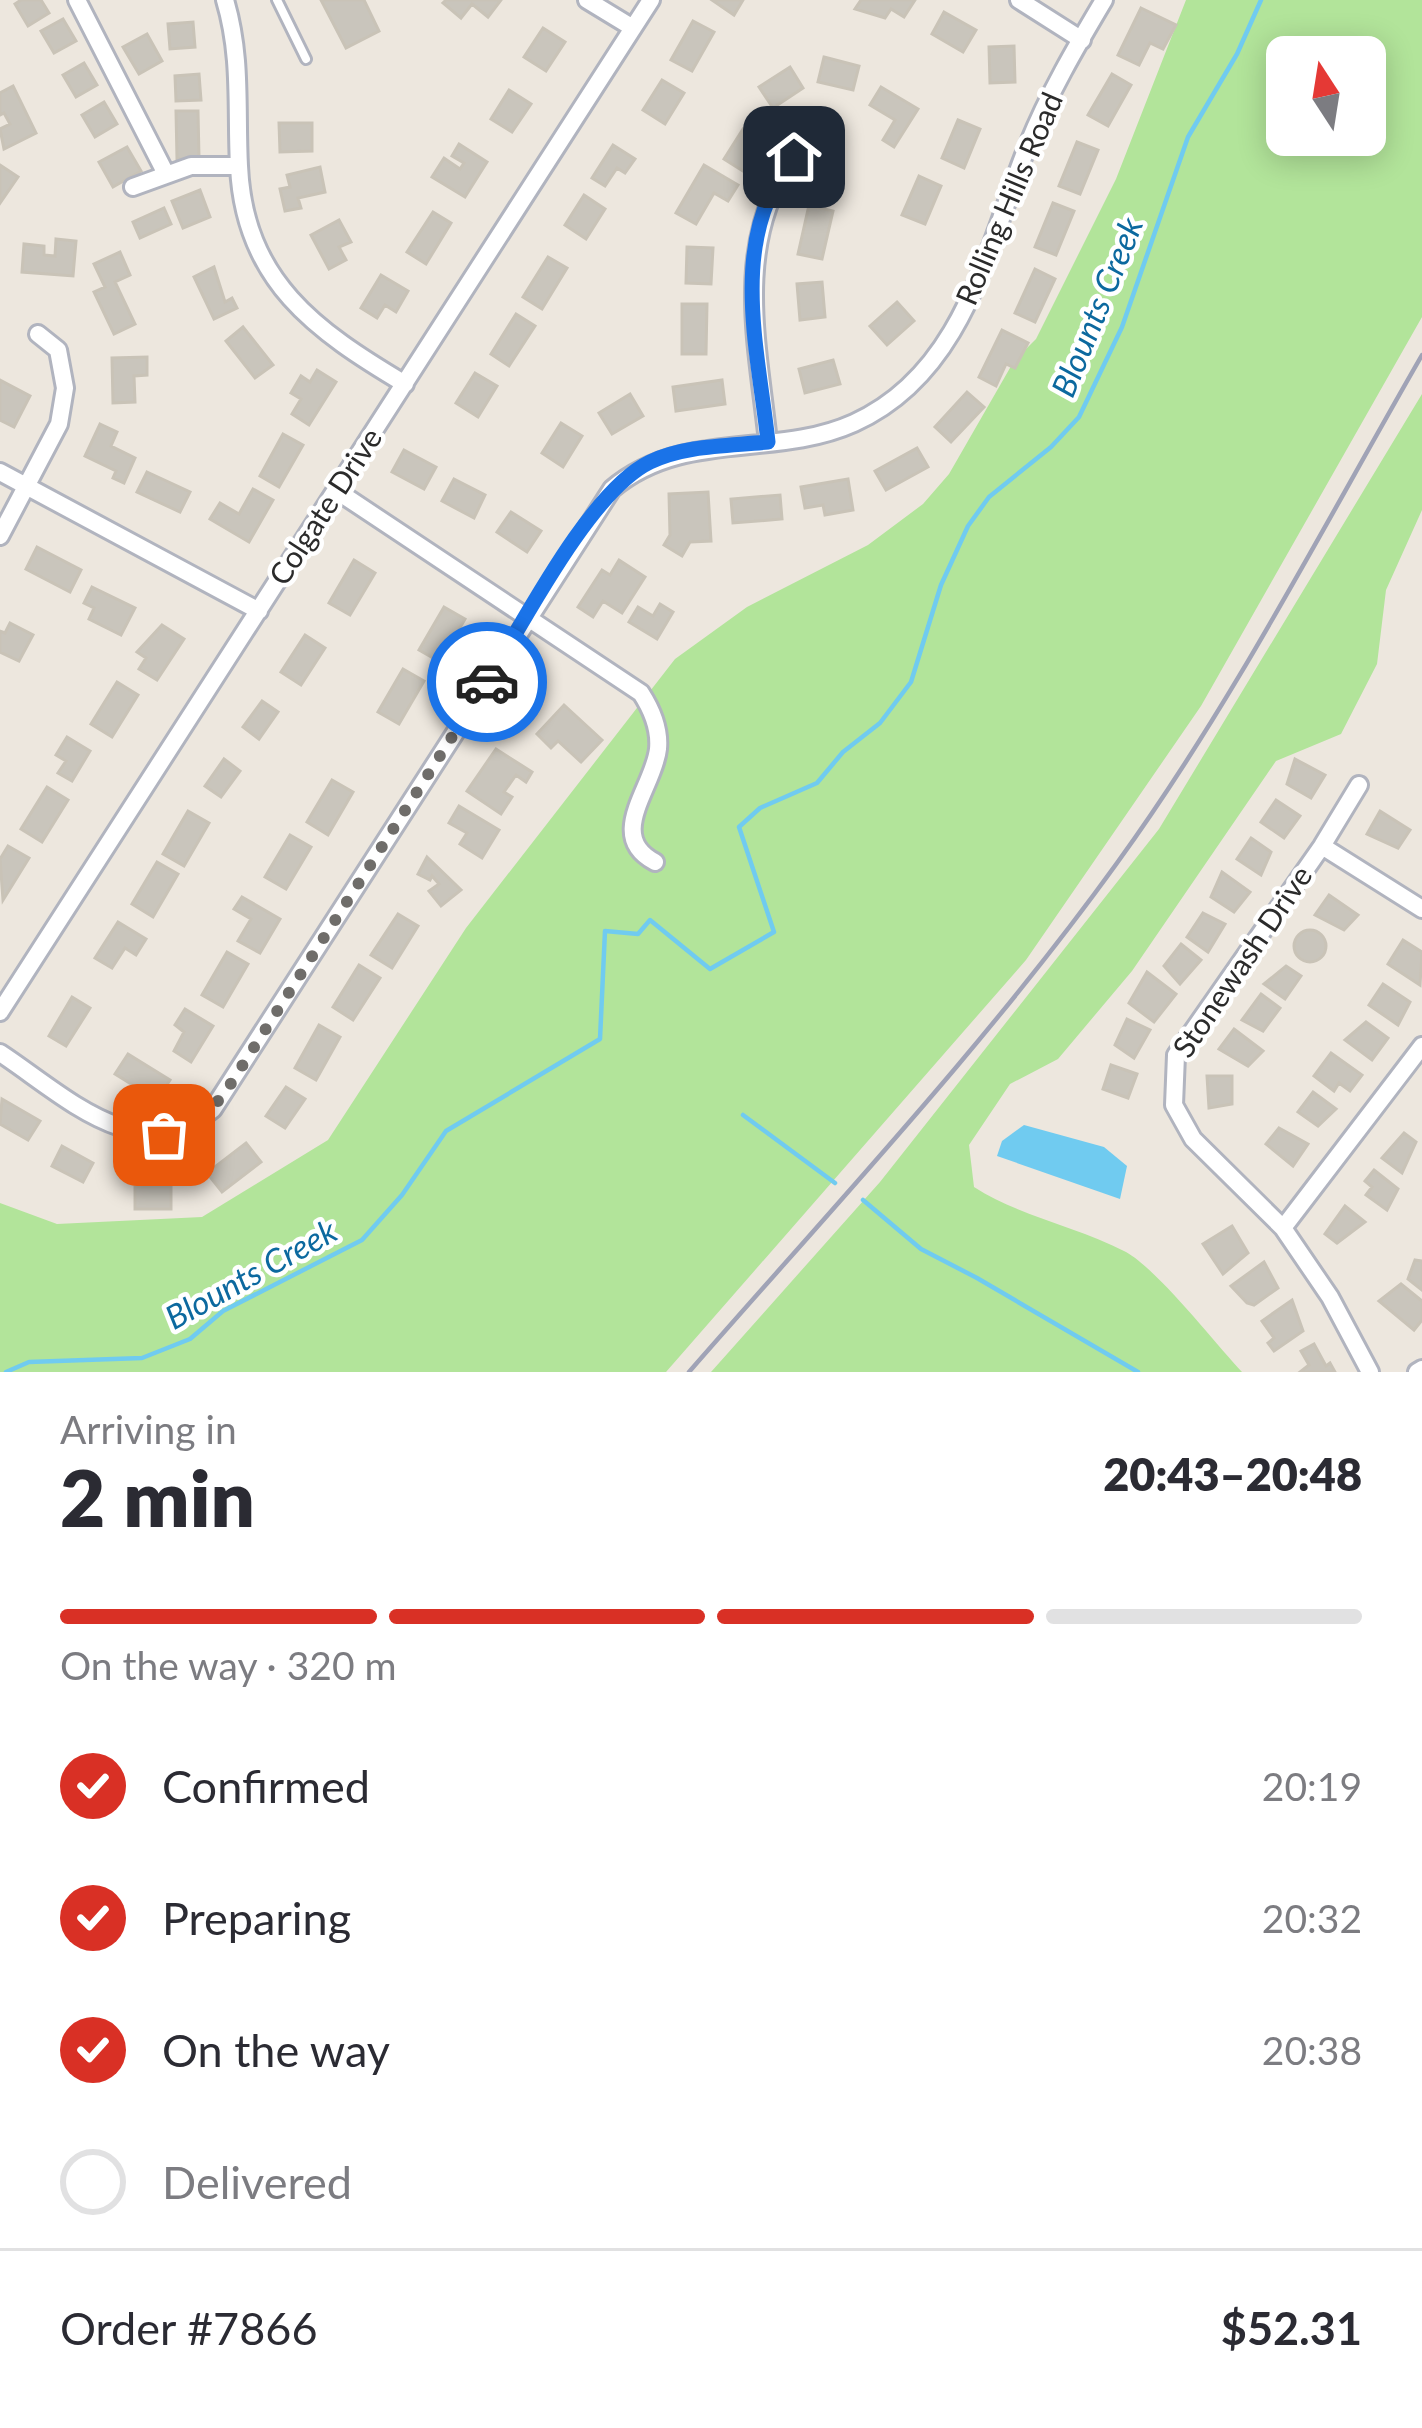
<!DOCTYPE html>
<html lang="en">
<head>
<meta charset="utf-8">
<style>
	body { margin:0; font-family:Lato,sans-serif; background:#f2f2f3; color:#2b2b33; height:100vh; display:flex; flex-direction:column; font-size:45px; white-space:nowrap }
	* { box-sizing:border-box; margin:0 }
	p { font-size:39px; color:#7c7c81 }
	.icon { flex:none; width:66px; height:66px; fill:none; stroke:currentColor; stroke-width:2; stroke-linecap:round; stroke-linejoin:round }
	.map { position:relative; height:1372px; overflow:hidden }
	.sheet { display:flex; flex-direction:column; background:#fff; flex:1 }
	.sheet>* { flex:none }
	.needle { width:78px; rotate:348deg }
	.buttons { position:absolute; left:1266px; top:36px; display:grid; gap:24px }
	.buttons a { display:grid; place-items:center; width:120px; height:120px; border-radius:18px; background:#fff; box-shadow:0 6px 30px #0003; font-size:60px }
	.pin { position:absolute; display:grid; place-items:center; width:102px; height:102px; color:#fff; margin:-51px; border-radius:24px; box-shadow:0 6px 18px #0006 }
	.courier { position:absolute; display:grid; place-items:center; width:120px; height:120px; margin:-60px; border:9px solid #1a73e8; border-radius:50%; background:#fff; color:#222; box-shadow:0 3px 15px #0007 }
	.summary em { font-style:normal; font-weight:800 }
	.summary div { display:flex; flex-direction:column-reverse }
	.summary { display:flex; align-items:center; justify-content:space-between; height:204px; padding:0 60px }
	h1 { font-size:78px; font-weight:800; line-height:90px }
	.bar { display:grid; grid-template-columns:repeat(4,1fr); gap:18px 12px; align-content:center; height:144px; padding:0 60px }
	.bar i { height:15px; border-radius:9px; background:#e1e1e2 }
	.bar .current { background:#d93025 }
	.bar p { grid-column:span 4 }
	.line { display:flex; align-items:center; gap:30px; padding:0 60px; border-top:3px solid #e1e1e2 }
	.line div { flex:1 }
	ol { padding:0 60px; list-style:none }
	li { display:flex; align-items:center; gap:36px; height:132px }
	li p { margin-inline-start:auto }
	li .icon { padding:12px; border-radius:50%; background:#d93025; color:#fff; stroke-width:4 }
	li:last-child { color:#7c7c81 }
	li i { width:66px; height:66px; border:6px solid #e1e1e2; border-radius:50% }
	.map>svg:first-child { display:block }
</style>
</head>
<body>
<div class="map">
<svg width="1422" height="1372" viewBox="0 0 1422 1372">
	<rect width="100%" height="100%" fill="#ede7de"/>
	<path fill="#b2e49a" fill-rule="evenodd" d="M1186,0h236v317l-221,389 -175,254 -360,412h-666v-169l57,21 145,-7 126,-77 138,-212 209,-269 72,-52 121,-62 55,-41 26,-30 65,-113 22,-22 80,-160zM1287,57h78v78h-78z
		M1422,394v116l-36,80 -9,74 -36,70 -65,27 -144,210 -74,88 -48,25 -41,61 5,42c47,30 102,39 152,65 32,18 88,90 116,120h-531l169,-190 279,-353z"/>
	<path fill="#70cbf0" d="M1024,1125l80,22 23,19 -7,33 -123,-43 5,-15z"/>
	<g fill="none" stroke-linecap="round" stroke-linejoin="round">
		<path stroke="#70cbf0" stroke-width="4.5" d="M743,1115l92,68
			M863,1200l58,49 56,29 161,94
			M6,1372l23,-10 113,-4 48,-19 33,-28 139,-71 40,-45 44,-64 154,-92 5,-108 33,3 12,-14 60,49 64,-37 -35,-105 21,-19 57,-25 26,-31 37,-29 31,-41 30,-97 27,-59 21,-29 62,-50 28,-30 43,-90 66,-190 49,-83 24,-54"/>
	</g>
	<path fill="#c9c5bc" stroke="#c9c3b7" stroke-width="3" d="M21,0h20l8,13 -21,13 -13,-22z
		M321,0h43l15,31 -33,17z
		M446,0h55l-13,17 -16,-13 -11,14 -18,-15z
		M712,0h31l-9,15z
		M861,0h54l-11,17 -13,-8 -6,9 -30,-9z
		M1141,8l35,17 -13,24 -13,-6 -11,22 -21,-10z
		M944,12l32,18 -13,22 -31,-18z
		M63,19l13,22 -22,12 -13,-22z
		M693,21l21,11 -22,39 -21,-11z
		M193,22l2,25 -25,2 -2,-25z
		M543,28l22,14 -19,29 -22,-14z
		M147,34l15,27 -23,13 -16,-27z
		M1014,46l1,36 -25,1 -1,-36z
		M824,57l35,9 -6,24 -35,-8z
		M84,63l13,22 -21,12 -13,-22z
		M790,67l13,21 -30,20 -14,-21z
		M199,74l2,26 -25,1 -1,-25z
		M1112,74l19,11 -23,41 -20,-11z
		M662,80l22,13 -19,31 -22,-14z
		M13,86l23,47 -32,16 -4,-20 10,-5 -6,-11 -4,2v-22z
		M881,87l37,22 -24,38 -11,-7 12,-20 -25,-15z
		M509,90l22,14 -19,28 -21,-13z
		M104,102l13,22 -22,13 -13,-22z
		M176,111h22l1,47 -22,1z
		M958,120l22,9 -16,39 -22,-10z
		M279,123h33v28l-32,1z
		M743,129l22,13 -19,31 -22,-14z
		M1077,142l21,8 -18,44 -21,-8z
		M459,144l28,18 -22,35 -33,-20 12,-19 16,11 4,-6 -12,-7z
		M613,145l22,14 -10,14 -8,-5 -12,18 -13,-8z
		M127,147l14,24 -28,16 -14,-25z
		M0,165l18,12 -18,26z
		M704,165l34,20 -10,16 -14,-8 -18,31 -20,-11z
		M320,167l5,25 -27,6 3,10 -16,3 -5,-22 10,-2 -3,-12z
		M919,176l22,10 -16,38 -23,-9z
		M200,190l10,27 -27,11 -11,-27z
		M584,195l21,14 -19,30 -21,-14z
		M1053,203l21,8 -18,44 -21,-8z
		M809,205l24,6 -11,48 -24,-5z
		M164,208l7,16 -31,14 -7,-16z
		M433,212l18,11 -25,41 -19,-12z
		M339,220l12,22 -12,5 7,13 -17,9 -18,-34z
		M56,239l20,2 -3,35 -51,-4 2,-28 20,2v9l11,1z
		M687,247l26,1 -2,36 -25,-1z
		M120,252l10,23 -15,7 20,42 -21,10 -20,-42 11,-5 -11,-23z
		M548,257l19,11 -25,41 -19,-12z
		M214,267l11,35 7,-4 5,10 -23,11 -20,-42z
		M1035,269l20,10 -20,43 -20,-9z
		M381,275l27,16 -12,21 -11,-7 -8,13 -16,-10z
		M822,282l3,35 -25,3 -3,-36z
		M897,302l17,19 -27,24 -17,-19z
		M682,304h25l-1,50h-24z
		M516,314l19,12 -26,40 -18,-12z
		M243,327l30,38 -18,13 -29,-37z
		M1002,330l26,13 -13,25 -9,-4 -10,22 -17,-9z
		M147,357v18l-13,1 1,26 -22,1 -1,-45z
		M833,360l7,24 -35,9 -6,-24z
		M317,370l19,12 -27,43 -17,-11 9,-15 -10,-6 10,-17 9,6z
		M475,373l22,13 -19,31 -22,-14z
		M0,380l30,16 -16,31 -14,-7z
		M722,380l3,24 -49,7 -3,-24z
		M967,392l17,15 -33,35 -16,-15z
		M630,394l13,22 -31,18 -13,-21z
		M561,423l21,13 -19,31 -21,-14z
		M100,424l17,8 -6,14 24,12 -11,25 -11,-5 3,-7 -31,-15z
		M283,434l20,11 -24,42 -19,-11z
		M917,448l11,19 -42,23 -11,-19z
		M404,450l32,17 -12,22 -32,-17z
		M147,472l43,20 -10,20 -43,-20z
		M454,479l31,16 -11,23 -32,-17z
		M848,479l5,31 -28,5 -2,-10 -18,3 -4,-21z
		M253,489l20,11 -24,42 -39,-23 10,-16 19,11z
		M708,492l3,49 -21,1 -8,14 -18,-11 6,-10 -1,-41z
		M780,495l2,24 -49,4 -2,-24z
		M511,512l30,19 -14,21 -30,-20z
		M37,547l44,23 -11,22 -44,-23z
		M354,560l21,13 -25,42 -21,-12z
		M619,560l26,17 -23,36 -19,-12 -10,16 -15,-10 24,-37 8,5z
		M92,587l43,21 -14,27 -32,-16 5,-11 -10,-5z
		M660,604l13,8 -16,27 -28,-17 9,-15 15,9z
		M444,607l21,12 -25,43 -21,-12z
		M10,623l23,12 -14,26 -19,-9v-21l5,2z
		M162,625l22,14 -27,41 -18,-11 7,-11 -9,-6z
		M305,635l20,13 -24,37 -20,-13z
		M403,669l21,12 -25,43 -21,-12z
		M117,682l21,13 -26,42 -21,-13z
		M262,701l16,11 -19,27 -16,-12z
		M564,705l38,35 -21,22 -23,-21 -7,7 -14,-14z
		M67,737l23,14 -18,30 -14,-8 8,-12 -10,-6z
		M496,749l36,23 -6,10 -10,-7 -12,17 8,5 -11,17 -34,-23z
		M224,759l16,12 -19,26 -16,-11z
		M1295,759l30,16 -14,23 -24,-14z
		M332,780l21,12 -25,43 -21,-13z
		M47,787l21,13 -26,42 -21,-13z
		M1276,800l24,16 -16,22 -23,-16z
		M459,806l40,24 -17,28 -22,-14 7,-11 -18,-10z
		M188,811l21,12 -25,43 -21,-12z
		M1380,811l30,19 -12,18 -31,-14z
		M290,835l21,12 -25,42 -21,-12z
		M1251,838l20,14 -10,23 -24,-16z
		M8,846l21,12 -26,42 -3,-41z
		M427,857l34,33 -20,16 -12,-15 10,-7 -7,-8 -2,4 -12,-6z
		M157,862l21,12 -25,43 -21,-13z
		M1222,872l28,20 -16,20 -23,-15z
		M1329,895l29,20 -14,15 -29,-15z
		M242,897l38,22 -20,34 -22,-12 13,-22 -17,-10z
		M1203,913l22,11 -17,28 -21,-15z
		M398,914l20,12 -26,42 -21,-13z
		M118,922l28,17 -10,16 -11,-7 -13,20 -17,-10z
		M1294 946a16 16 0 1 1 32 0a16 16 0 1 1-32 0Z
		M1403,940l19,12 -2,33 -32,-21z
		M1181,944l20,16 -21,24 -16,-18z
		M227,952l21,12 -25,43 -21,-12z
		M359,965l21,13 -27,42 -20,-13z
		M1286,966l15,10 -16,23 -21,-15z
		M1147,972l29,22 -22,28 -25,-19z
		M1383,984l27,18 -12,23 -29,-20z
		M1261,994l19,14 -17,23 -21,-11z
		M72,997l18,11 -24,38 -17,-10z
		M185,1009l28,17 -22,36 -17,-11 10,-19 -9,-7z
		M1127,1019l23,11 -16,28 -19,-13z
		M1366,1022l22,16 -16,22 -27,-20z
		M319,1025l21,12 -24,43 -21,-12z
		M1234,1029l29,22 -15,15 -29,-17z
		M1331,1053l31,22 -12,16 -11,-8 -5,8 -20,-15z
		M128,1054l42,26 -13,20 -42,-26z
		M1111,1065l26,9 -9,24 -25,-9z
		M1207,1076h25v28l-23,4z
		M286,1087l19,12 -20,29 -19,-12z
		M1313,1092l23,17 -18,17 -20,-14z
		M2,1099l38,22 -12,19 -28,-16z
		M1279,1128l29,16 -15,22 -27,-22z
		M1404,1133l12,9 -14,31 -20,-15z
		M246,1143l15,19 -39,30 -15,-19z
		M62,1146l31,17 -10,19 -31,-16z
		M1374,1170l24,19 -11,21 -21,-15 6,-8 -7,-6z
		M135,1187h36v22h-36z
		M1345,1206l20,16 -28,21 -12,-9z
		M1232,1226l16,27 -25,21 -20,-30z
		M1415,1260l7,1v29l-14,-11z
		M1264,1262l14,26 -24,17 -7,-2 -16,-17z
		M1401,1284l21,17v19l-8,10 -35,-29z
		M1292,1300l11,31 -29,20 -6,-8 6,-5 -12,-17z
		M1314,1344l12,22 4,-3 5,9h-35l9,-7 -8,-14z"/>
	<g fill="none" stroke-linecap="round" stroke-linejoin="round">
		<defs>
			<path id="service" d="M277,0l29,59"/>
			<path id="minor" d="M77,0l88,172
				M225,0c17,57 11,109 14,166 5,115 77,165 166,218
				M587,0l46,28
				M1019,0l63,40
				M133,187l58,-21h48
				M768,442c-10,-96 -34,-191 20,-277l36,-17
				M0,472l259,139
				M337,491l304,202c11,17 19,35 17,56 -4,38 -53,87 -3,113
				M0,536l59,-112 6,-36 -7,-38 -20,-16
				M1359,785l-37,61 -146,209 -2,50 19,34 90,89 47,69 40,75
				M1322,846l100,63
				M0,1012l651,-1012
				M0,1053c64,42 139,118 213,56l399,-620c71,-60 162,-30 242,-66 111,-50 133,-177 174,-278 20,-50 48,-98 76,-145
				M1283,1228l139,-182
				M1417,1372l5,-3"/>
		</defs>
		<use href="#service" stroke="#b1b4bf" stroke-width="14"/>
		<use href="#minor" stroke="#b1b4bf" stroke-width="22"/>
		<use href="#service" stroke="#fff" stroke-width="8"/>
		<use href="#minor" stroke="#fff" stroke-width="16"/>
		<path stroke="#a0a3b6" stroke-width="4.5" d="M689,1372c145,-166 299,-330 428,-509 116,-160 207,-338 305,-508"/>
	</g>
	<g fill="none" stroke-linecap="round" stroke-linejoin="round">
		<path stroke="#6f6d6a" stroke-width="12" stroke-dasharray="0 21.6" d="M164,1135l36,-16 23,-23 264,-414"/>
		<path stroke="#1a73e8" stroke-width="15" d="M487,682c36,-59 103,-191 163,-220 35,-17 79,-16 118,-20 -10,-94 -41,-205 26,-285"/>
	</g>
	<g text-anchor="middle" stroke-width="9" stroke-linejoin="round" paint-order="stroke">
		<g font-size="30" fill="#2b2b2b" stroke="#fff">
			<text transform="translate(1010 199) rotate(-67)" y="10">Rolling Hills Road</text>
			<text transform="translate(326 507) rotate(-57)" y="10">Colgate Drive</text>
			<text transform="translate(1243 962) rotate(-56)" y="10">Stonewash Drive</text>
		</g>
		<g font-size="33" font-style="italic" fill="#0c699f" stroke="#fff">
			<text transform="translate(1097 307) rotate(-68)" y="12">Blounts Creek</text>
			<text transform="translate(251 1274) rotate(-29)" y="12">Blounts Creek</text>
		</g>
	</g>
</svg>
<div class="buttons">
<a><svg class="needle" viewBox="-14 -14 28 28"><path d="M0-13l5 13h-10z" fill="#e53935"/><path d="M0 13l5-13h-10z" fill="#7c7c81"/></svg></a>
</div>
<div class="pin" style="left:164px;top:1135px;background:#ea580c"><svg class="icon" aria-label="bag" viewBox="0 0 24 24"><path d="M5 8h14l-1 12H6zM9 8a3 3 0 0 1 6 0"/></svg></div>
<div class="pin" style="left:794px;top:157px;background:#1f2937"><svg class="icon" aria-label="home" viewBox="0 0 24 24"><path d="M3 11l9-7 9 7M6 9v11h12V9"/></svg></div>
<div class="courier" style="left:487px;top:682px"><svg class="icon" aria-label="car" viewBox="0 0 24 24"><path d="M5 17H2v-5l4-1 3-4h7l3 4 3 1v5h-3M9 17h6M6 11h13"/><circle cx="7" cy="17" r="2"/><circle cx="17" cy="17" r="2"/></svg></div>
</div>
<section class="sheet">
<div class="summary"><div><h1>2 min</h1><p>Arriving in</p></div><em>20:43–20:48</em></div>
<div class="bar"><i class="current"></i><i class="current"></i><i class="current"></i><i></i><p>On the way · 320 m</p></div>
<ol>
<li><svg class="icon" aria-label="check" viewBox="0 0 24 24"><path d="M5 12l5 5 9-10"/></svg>Confirmed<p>20:19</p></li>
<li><svg class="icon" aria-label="check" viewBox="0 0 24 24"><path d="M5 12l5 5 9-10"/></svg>Preparing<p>20:32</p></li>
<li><svg class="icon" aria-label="check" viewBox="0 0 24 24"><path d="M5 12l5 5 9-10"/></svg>On the way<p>20:38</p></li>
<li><i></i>Delivered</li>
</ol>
<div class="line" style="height:156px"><div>Order #7866</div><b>$52.31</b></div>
</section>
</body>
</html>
